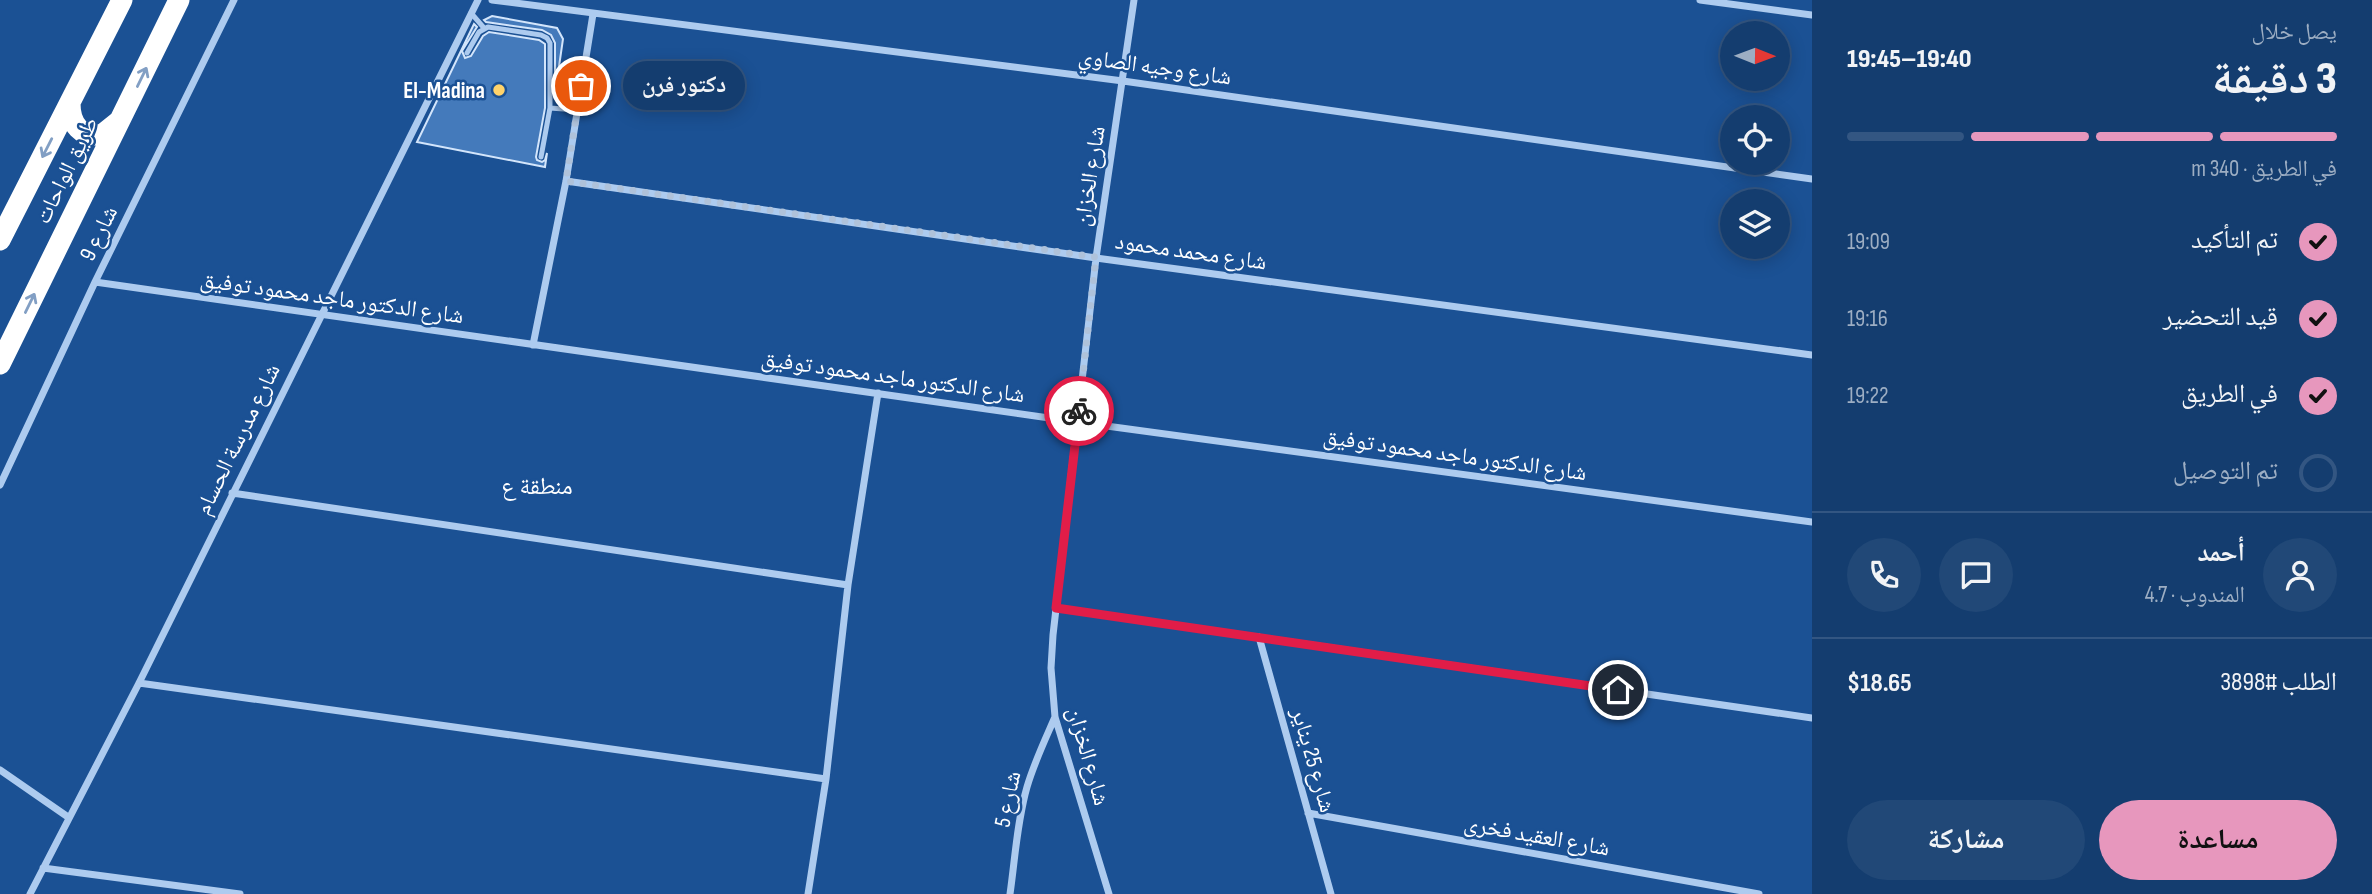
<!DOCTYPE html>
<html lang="ar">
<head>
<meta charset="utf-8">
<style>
	body { margin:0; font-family:"Sofia Sans Condensed","Noto Naskh Arabic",sans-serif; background:#214877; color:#f1f3f6; direction:rtl; height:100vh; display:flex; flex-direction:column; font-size:26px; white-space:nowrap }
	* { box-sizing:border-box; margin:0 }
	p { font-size:23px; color:#9daec3 }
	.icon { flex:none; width:38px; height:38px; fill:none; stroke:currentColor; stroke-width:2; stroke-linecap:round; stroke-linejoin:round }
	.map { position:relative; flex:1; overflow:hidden; direction:ltr }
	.drawer { display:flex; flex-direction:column; background:#143d6f; width:560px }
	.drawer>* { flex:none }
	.needle { width:46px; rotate:91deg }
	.controls { position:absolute; left:1720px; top:21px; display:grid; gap:14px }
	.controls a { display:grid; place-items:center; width:70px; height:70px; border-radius:50%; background:#143d6f; box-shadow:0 4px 18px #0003,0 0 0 2px #335682; font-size:35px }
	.pin { position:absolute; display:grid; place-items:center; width:60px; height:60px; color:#fff; margin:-30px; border:4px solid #fff; border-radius:50%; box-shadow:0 2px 7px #0007 }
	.courier { position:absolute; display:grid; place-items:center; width:70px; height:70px; margin:-35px; border:5px solid #e11d48; border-radius:50%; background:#fff; color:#222; box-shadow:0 2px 9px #0007 }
	.bubble { position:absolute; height:49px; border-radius:24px; background:#143d6f; box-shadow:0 4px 18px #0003,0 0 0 2px #335682; font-size:23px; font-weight:800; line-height:49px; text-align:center; direction:rtl }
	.head em { font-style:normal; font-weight:800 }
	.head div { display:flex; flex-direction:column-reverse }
	.head { display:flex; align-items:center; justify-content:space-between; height:119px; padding:0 35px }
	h1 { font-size:46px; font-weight:800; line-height:52px }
	.bar { display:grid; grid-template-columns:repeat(4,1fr); gap:10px 7px; align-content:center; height:84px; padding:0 35px }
	.bar i { height:9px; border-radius:5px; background:#335682 }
	.bar .current { background:#e797bd }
	.bar p { grid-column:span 4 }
	.line { display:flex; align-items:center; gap:18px; padding:0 35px; border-top:2px solid #335682 }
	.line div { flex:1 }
	.round { display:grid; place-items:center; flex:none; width:74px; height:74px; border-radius:37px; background:#214877 }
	ol { padding:0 35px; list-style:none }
	li { display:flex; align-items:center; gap:21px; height:77px }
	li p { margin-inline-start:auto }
	li .icon { padding:7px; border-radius:50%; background:#e797bd; color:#111; stroke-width:4 }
	li:last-child { color:#9daec3 }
	li i { width:38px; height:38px; border:4px solid #335682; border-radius:50% }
	.action { display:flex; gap:14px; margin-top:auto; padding:14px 35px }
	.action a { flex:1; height:80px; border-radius:42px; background:#e797bd; color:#111; font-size:28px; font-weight:800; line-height:80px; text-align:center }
	.action a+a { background:#214877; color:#f1f3f6 }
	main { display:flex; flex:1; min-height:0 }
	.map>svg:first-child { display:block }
</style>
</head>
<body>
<main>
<section class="drawer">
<div class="head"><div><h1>3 دقيقة</h1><p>يصل خلال</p></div><em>19:40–19:45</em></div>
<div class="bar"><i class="current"></i><i class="current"></i><i class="current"></i><i></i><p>في الطريق · 340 m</p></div>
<ol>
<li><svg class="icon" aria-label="check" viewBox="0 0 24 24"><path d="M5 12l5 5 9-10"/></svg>تم التأكيد<p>19:09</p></li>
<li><svg class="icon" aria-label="check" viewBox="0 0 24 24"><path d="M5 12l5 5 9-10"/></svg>قيد التحضير<p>19:16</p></li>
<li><svg class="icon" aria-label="check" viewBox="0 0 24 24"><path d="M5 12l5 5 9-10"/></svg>في الطريق<p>19:22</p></li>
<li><i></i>تم التوصيل</li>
</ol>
<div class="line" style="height:126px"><a class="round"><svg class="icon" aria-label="person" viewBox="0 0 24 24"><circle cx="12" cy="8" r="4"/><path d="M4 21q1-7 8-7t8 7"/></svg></a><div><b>أحمد</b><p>المندوب · 4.7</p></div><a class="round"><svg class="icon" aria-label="chat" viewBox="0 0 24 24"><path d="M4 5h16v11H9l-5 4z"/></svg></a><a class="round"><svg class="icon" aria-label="phone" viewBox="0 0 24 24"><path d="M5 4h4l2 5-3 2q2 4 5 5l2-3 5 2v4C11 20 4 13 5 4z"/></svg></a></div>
<div class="line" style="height:91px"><div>الطلب #3898</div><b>$18.65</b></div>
<div class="action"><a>مساعدة</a><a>مشاركة</a></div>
</section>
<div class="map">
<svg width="1812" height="894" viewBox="0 0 1812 894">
	<rect width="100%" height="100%" fill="#1b5194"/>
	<path fill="#447abb" stroke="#d3e5fb" stroke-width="2" d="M492,16l65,12 6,11 -8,55v-51l-4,-8 -9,-5 -56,-8 -2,-2z
		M474,24l3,3 -15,24 3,7 6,-2 12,-20 6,-4 50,8 6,4v64l-9,49 1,3 5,2 3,-2 2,-7 -2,14 -128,-25z"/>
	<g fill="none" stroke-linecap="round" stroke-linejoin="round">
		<path stroke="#adcbef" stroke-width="5" d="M471,13l13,15
			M467,53l12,-21 9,-5 53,8 6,3 3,5v65l-9,49
			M550,108l27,2"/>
		<path stroke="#adcbef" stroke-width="7" d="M492,0l631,81 689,98
			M1700,0l112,15
			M566,181l530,77 716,97
			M95,282l982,140 735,100
			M533,345l33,-164 27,-167
			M0,485l95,-203 139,-282
			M232,493l616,92
			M1056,608l756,110
			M1259,637l72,257
			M139,683l687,96
			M0,770l68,47
			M1308,813l451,81
			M43,868l197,26
			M30,894l109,-211 339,-683
			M808,894l18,-115 22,-194 30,-192
			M1010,894c5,-35 7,-72 17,-107 7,-24 18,-47 28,-70
			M1109,894l-54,-177 -4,-49 2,-33 43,-377 38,-258"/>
		<path stroke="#fff" stroke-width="21" d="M70,103c0,21 11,36 33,31l15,-12
			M0,240l122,-240
			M0,364l179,-364"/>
	</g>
	<defs><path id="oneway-shaft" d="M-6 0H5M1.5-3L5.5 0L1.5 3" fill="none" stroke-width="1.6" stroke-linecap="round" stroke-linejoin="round" transform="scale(1.75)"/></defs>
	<g stroke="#829fc4">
		<use href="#oneway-shaft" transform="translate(142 77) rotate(-64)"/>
		<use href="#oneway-shaft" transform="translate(47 148) rotate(117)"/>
		<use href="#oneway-shaft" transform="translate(30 303) rotate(-64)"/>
	</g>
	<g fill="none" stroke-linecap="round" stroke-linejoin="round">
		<path stroke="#afc2da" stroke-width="7" stroke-dasharray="0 12.6" d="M581,86l-15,95 530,76 -17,154"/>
		<path stroke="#e11d48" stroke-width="9" d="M1079,411l-23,197 562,82"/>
	</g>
	<circle fill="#ffd36b" stroke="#1b5194" stroke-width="2.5" cx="499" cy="90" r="7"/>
	<g text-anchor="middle" stroke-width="5" stroke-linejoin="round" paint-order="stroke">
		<g font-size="23" fill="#fff" stroke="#1b5194">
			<text transform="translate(1155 66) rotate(8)" y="8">شارع وجيه الصاوي</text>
			<text transform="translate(66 170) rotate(-64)" y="8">طريق الواحات</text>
			<text transform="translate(1089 176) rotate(-81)" y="8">شارع الخزان</text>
			<text transform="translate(98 233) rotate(-64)" y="8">شارع 9</text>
			<text transform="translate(1191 251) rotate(8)" y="8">شارع محمد محمود</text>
			<text transform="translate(332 297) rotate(8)" y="8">شارع الدكتور ماجد محمود توفيق</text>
			<text transform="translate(893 376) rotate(8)" y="8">شارع الدكتور ماجد محمود توفيق</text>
			<text transform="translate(237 439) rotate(-64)" y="8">شارع مدرسة الحسام</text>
			<text transform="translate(1455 454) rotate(8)" y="8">شارع الدكتور ماجد محمود توفيق</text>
			<text transform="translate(1089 756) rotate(74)" y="8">شارع الخزان</text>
			<text transform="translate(1314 760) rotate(74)" y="8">شارع 25 يناير</text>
			<text transform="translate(1007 799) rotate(-78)" y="8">شارع 5</text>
			<text transform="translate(1537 835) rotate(10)" y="8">شارع العقيد فخرى</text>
		</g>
		<g font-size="23" font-weight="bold" fill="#fff" stroke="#1b5194" text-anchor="end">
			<text x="485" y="98">El-Madina</text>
		</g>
		<g font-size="24" fill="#fff" stroke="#1b5194">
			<text x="537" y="494">منطقة ع</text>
		</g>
	</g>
</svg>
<div class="controls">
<a><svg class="needle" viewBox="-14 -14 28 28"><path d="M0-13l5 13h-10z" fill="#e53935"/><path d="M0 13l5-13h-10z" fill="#9daec3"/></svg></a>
<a><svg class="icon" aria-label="locate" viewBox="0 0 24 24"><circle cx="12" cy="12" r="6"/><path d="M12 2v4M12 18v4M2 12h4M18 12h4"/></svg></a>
<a><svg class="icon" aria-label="layers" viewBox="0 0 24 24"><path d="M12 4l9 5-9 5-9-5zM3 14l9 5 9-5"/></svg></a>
</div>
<div class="pin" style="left:581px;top:86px;background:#ea580c"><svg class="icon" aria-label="bag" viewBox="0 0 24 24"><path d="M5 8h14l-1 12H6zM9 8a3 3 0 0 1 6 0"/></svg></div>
<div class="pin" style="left:1618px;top:690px;background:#1f2937"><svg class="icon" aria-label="home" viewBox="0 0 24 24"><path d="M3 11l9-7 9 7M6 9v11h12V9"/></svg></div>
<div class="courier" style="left:1079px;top:411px"><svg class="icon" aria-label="bike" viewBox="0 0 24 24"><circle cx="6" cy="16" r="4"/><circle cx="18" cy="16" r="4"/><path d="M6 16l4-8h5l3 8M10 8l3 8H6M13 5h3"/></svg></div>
<div class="bubble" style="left:623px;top:61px;width:122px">دكتور فرن</div>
</div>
</main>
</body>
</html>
